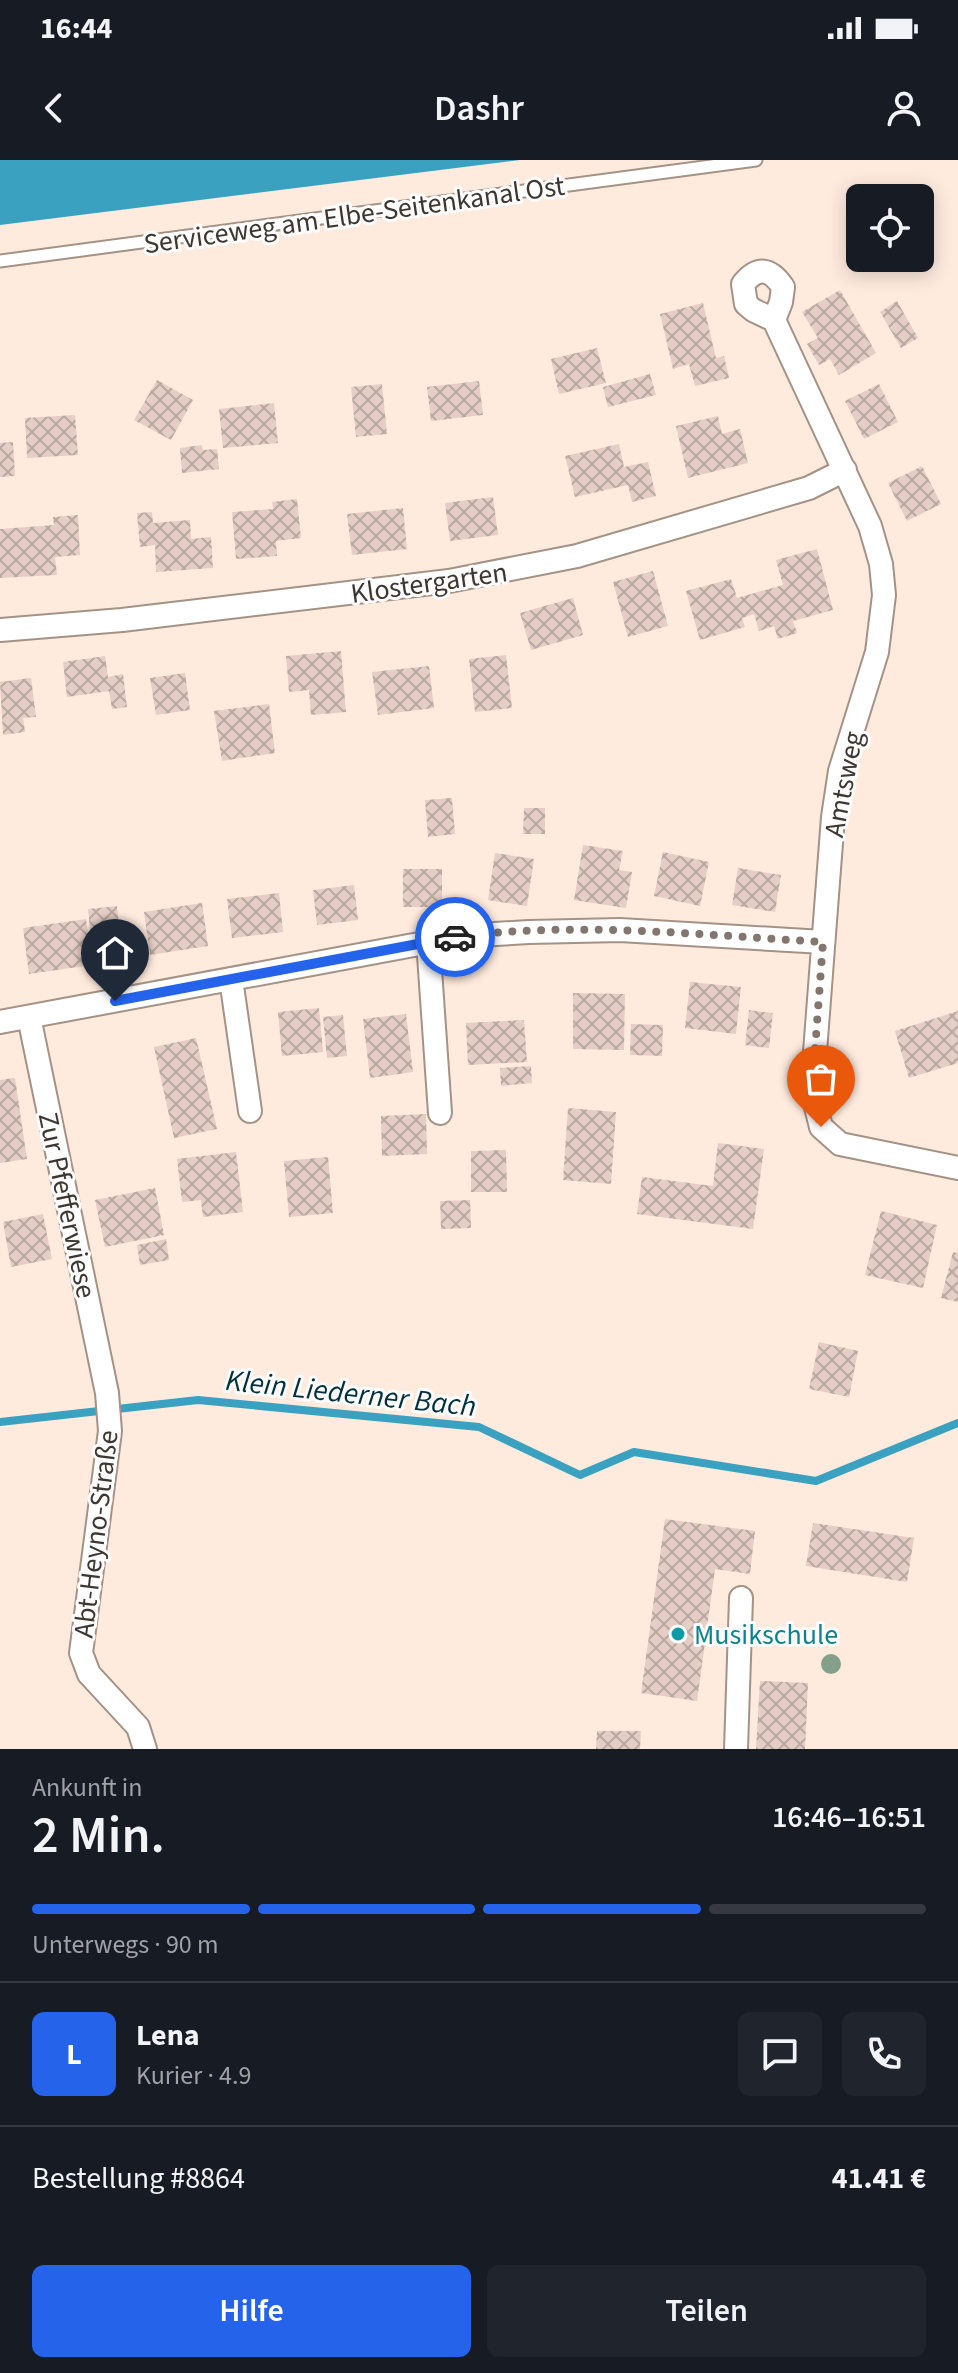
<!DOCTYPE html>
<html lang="de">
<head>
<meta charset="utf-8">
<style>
	body { margin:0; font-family:"Source Sans 3",sans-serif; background:#20242c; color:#f1f3f6; height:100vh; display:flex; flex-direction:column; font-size:30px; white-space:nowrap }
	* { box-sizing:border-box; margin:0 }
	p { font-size:26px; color:#9ea1a6 }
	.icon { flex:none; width:44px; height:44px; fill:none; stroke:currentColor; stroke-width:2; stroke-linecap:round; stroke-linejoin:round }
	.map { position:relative; height:1589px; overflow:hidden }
	.sheet { display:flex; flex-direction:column; background:#171b24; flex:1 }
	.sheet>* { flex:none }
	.tools { position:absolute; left:846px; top:24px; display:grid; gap:16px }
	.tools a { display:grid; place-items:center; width:88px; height:88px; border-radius:12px; background:#171b24; box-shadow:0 4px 20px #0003; font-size:40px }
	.pin { position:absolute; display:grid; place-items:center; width:68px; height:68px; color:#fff; margin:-82px -34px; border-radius:50% 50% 50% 0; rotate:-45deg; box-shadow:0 0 8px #0007 }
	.pin .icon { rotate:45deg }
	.courier { position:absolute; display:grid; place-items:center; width:80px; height:80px; margin:-40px; border:6px solid #2563eb; border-radius:50%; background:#fff; color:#222; box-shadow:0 2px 10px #0007 }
	.overview em { font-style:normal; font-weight:600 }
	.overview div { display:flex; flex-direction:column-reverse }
	.overview { display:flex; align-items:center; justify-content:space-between; height:136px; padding:0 32px }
	h1 { font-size:52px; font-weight:600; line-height:60px }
	.bar { display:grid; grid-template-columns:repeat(4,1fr); gap:12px 8px; align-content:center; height:96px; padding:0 32px }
	.bar i { height:10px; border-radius:6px; background:#363941 }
	.bar .selected { background:#2563eb }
	.bar p { grid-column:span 4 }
	.line { display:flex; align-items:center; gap:20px; padding:0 32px; border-top:2px solid #363941 }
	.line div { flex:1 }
	.round { display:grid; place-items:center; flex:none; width:84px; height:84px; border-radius:12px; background:#20242c }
	.action { display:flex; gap:16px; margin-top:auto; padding:16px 32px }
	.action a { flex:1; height:92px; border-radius:12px; background:#2563eb; color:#fff; font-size:32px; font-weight:600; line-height:92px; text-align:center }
	.action a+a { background:#20242c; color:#f1f3f6 }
	.status { display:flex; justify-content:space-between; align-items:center; height:56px; padding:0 40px; background:#171b24; direction:ltr }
	.status svg { height:22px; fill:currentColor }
	header { display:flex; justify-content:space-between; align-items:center; height:104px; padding:0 32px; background:#171b24; font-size:36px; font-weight:600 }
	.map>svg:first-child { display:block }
</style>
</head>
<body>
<div class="status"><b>16:44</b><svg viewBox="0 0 49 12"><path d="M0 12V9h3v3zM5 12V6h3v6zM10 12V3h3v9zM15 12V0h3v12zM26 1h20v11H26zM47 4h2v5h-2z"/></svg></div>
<header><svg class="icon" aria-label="back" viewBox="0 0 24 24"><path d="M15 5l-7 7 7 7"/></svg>Dashr<svg class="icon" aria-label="person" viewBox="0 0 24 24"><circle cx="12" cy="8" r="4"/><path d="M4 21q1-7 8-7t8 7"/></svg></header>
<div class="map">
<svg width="958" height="1589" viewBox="0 0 958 1589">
	<defs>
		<pattern id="building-cross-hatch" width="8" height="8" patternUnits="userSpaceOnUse" patternTransform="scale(2)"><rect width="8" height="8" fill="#e5cec6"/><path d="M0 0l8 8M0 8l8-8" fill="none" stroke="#bba8a1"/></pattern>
	</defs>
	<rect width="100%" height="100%" fill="#ffebde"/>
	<path fill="#3aa1c1" d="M0,0h520l-520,65z"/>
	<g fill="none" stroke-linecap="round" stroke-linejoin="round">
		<path stroke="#3aa1c1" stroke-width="8" d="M0,1262l198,-22 281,27 101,48 54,-23 182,29 142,-58"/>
	</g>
	<path fill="url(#building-cross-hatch)" d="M840,130l36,63 -37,22 -9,-16 -11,6 -12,-21 11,-6 -16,-26z
		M897,141l21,37 -17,10 -21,-36z
		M703,143l13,55 8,-2 5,22 -34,8 -6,-22 -16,5 -13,-55z
		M597,188l9,35 -47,11 -8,-35z
		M650,214l6,21 -48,12 -5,-20z
		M157,220l36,20 -22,40 -37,-20z
		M479,221l4,34 -52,6 -4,-34z
		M382,224l5,50 -31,3 -5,-50z
		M879,224l19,38 -34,17 -19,-38z
		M274,243l4,40 -55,5 -4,-39z
		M75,255l3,40 -51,3 -2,-40z
		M718,256l4,18 18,-5 8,34 -60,15 -12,-52z
		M13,282l2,34 -15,1v-34z
		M619,284l5,23 24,-5 8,34 -24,6 -4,-17 -53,12 -10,-41z
		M202,285l1,5 14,-1 2,20 -37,4 -2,-25z
		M922,306l19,38 -34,17 -19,-38z
		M493,337l5,38 -48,6 -5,-38z
		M297,339l4,39 -25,3 1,15 -41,3 -4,-47 41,-3 -1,-7z
		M403,348l4,41 -55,6 -5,-41z
		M152,352l1,11 37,-3 1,19 20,-2 2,31 -57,4 -1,-27 -15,2 -3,-34z
		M78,355l2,40 -25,2 2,18 -57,3v-49l54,-4 -1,-8z
		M817,389l16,61 -40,11 4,12 -19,6 -4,-13 -15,5 -5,-17 -12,4 3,9 -45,13 -14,-49 45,-12 6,19 46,-13 -7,-25z
		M653,411l15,55 -40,11 -15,-55z
		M573,438l10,37 -52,15 -11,-37z
		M341,491l5,61 -35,3 -2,-25 -20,2 -3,-36z
		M506,495l6,53 -37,4 -6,-53z
		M105,496l3,21 15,-3 4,33 -15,2 -3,-18 -42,6 -4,-35z
		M429,506l5,42 -56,7 -6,-43z
		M185,513l5,37 -34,5 -6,-37z
		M31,518l5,39 -13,1 2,14 -22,3 -3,-53z
		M269,544l6,49 -53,8 -8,-50z
		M452,638l3,36 -27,3 -3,-37z
		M524,648h21v26h-22z
		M583,685l40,6 -4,19 13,2 -6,36 -52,-8z
		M663,692l46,10 -9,44 -46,-10z
		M495,693l39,6 -7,47 -39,-6z
		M738,708l43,7 -6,37 -43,-7z
		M403,709h39v38h-39z
		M354,725l4,35 -41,5 -4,-35z
		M279,733l4,39 -51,6 -5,-39z
		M202,743l6,43 -58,9 -6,-43z
		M117,746l4,41 -29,3 -4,-41z
		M86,759l6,46 -63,9 -6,-46z
		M690,822l51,5 -5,47 -51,-6z
		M573,833l52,1 -1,56 -51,-1z
		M319,848l4,44 -41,4 -4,-44z
		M749,850l24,3 -4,35 -24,-3z
		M958,851v52l-49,15 -14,-47z
		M406,854l7,58 -43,6 -7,-59z
		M343,855l4,41 -20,2 -4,-41z
		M524,860l3,42 -59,3 -2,-42z
		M631,864l32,1 -1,31 -32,-1z
		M196,878l21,91 -43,9 -20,-91z
		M531,906l1,17 -31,3 -1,-18z
		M15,918l12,81 -27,4v-83z
		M568,948l48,4 -5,72 -48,-4z
		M426,954l1,40 -45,2 -1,-40z
		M718,983l46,6 -11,80 -116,-15 5,-37 71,9z
		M506,990l1,42h-36v-41z
		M236,992l7,60 -40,5 -2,-17 -19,2 -5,-43z
		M328,997l5,56 -44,4 -5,-56z
		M155,1028l9,47 -59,12 -10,-47z
		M470,1040l1,28 -30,1 -1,-28z
		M881,1051l56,14 -14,63 -58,-13z
		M43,1054l9,45 -41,8 -8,-45z
		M166,1079l3,21 -29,5 -3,-20z
		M953,1092l5,1v49l-17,-4z
		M819,1182l39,9 -9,46 -40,-8z
		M665,1359l90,12 -5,43 -35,-5 -18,132 -56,-8z
		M813,1363l101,15 -7,44 -101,-16z
		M760,1521l48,2 -3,66h-49z
		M597,1571h44l-1,18h-44z"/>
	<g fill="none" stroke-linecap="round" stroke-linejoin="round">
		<defs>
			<path id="lane" d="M0,101l756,-101"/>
			<path id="street" d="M774,160l7,-18 2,-15c-13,-19 -25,-21 -40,-3l3,20 7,6 21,10 96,206 11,38 3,31 -7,57 -37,119 -7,46 -21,274 9,36 19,17 118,24
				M0,470l122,-10 327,-39 128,-25 232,-68 36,-18
				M428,781l12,172
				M231,819l19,132
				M29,857l78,376 3,38 -29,222 8,21 49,53 7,22
				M0,862l462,-86 67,-4 91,-2 203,12
				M736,1589l5,-151"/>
		</defs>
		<use href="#lane" stroke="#a49286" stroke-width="15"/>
		<use href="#street" stroke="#a49286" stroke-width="26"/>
		<use href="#lane" stroke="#fff" stroke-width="11"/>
		<use href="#street" stroke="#fff" stroke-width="22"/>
	</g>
	<circle fill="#85a08a" cx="831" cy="1504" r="10"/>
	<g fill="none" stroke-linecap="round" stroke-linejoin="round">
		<path stroke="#82766e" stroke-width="8" stroke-dasharray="0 14.4" d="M455,777c121,-16 246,-2 368,5l-11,149 9,36"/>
		<path stroke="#2563eb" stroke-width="10" d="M115,841l340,-64"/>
	</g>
	<circle fill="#0f9aa8" stroke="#fcfcfc" stroke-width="3" cx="678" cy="1474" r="8"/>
	<g text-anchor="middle" stroke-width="6" stroke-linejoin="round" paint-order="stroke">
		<g font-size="28" fill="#3e3731" stroke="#fcfcfc">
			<text transform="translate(354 54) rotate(-8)" y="10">Serviceweg am Elbe-Seitenkanal Ost</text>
			<text transform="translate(429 422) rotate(-8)" y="10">Klostergarten</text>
			<text transform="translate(843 624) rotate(-79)" y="10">Amtsweg</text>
			<text transform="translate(68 1045) rotate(78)" y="10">Zur Pfefferwiese</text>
			<text transform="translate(95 1374) rotate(-83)" y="10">Abt-Heyno-Straße</text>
		</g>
		<g font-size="28" fill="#0d838f" stroke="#fcfcfc" text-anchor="start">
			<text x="694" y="1484">Musikschule</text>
		</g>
		<g font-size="30" font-style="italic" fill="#00303e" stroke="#fcfcfc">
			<text transform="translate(351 1233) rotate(6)" y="10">Klein Liederner Bach</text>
		</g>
	</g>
</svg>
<div class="tools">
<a><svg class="icon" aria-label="locate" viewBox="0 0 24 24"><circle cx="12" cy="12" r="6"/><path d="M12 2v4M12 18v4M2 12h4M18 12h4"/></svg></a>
</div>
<div class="pin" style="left:821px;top:967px;background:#ea580c"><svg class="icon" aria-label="bag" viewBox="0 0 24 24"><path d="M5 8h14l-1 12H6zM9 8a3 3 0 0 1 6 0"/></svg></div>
<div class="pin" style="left:115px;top:841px;background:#1f2937"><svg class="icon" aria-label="home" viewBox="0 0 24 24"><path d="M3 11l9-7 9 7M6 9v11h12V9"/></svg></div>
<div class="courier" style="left:455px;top:777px"><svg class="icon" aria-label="car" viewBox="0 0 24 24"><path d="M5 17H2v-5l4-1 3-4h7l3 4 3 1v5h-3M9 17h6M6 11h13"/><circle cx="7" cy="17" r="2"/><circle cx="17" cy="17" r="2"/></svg></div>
</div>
<section class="sheet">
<div class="overview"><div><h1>2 Min.</h1><p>Ankunft in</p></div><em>16:46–16:51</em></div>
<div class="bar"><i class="selected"></i><i class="selected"></i><i class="selected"></i><i></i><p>Unterwegs · 90 m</p></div>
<div class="line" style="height:144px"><b class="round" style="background:#2563eb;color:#fff">L</b><div><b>Lena</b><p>Kurier · 4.9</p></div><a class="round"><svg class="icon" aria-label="chat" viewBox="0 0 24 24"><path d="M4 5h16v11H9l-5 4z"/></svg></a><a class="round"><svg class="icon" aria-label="phone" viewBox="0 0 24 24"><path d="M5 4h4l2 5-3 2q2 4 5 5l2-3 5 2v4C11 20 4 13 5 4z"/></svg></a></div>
<div class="line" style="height:104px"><div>Bestellung #8864</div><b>41.41 €</b></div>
<div class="action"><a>Hilfe</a><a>Teilen</a></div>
</section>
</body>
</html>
